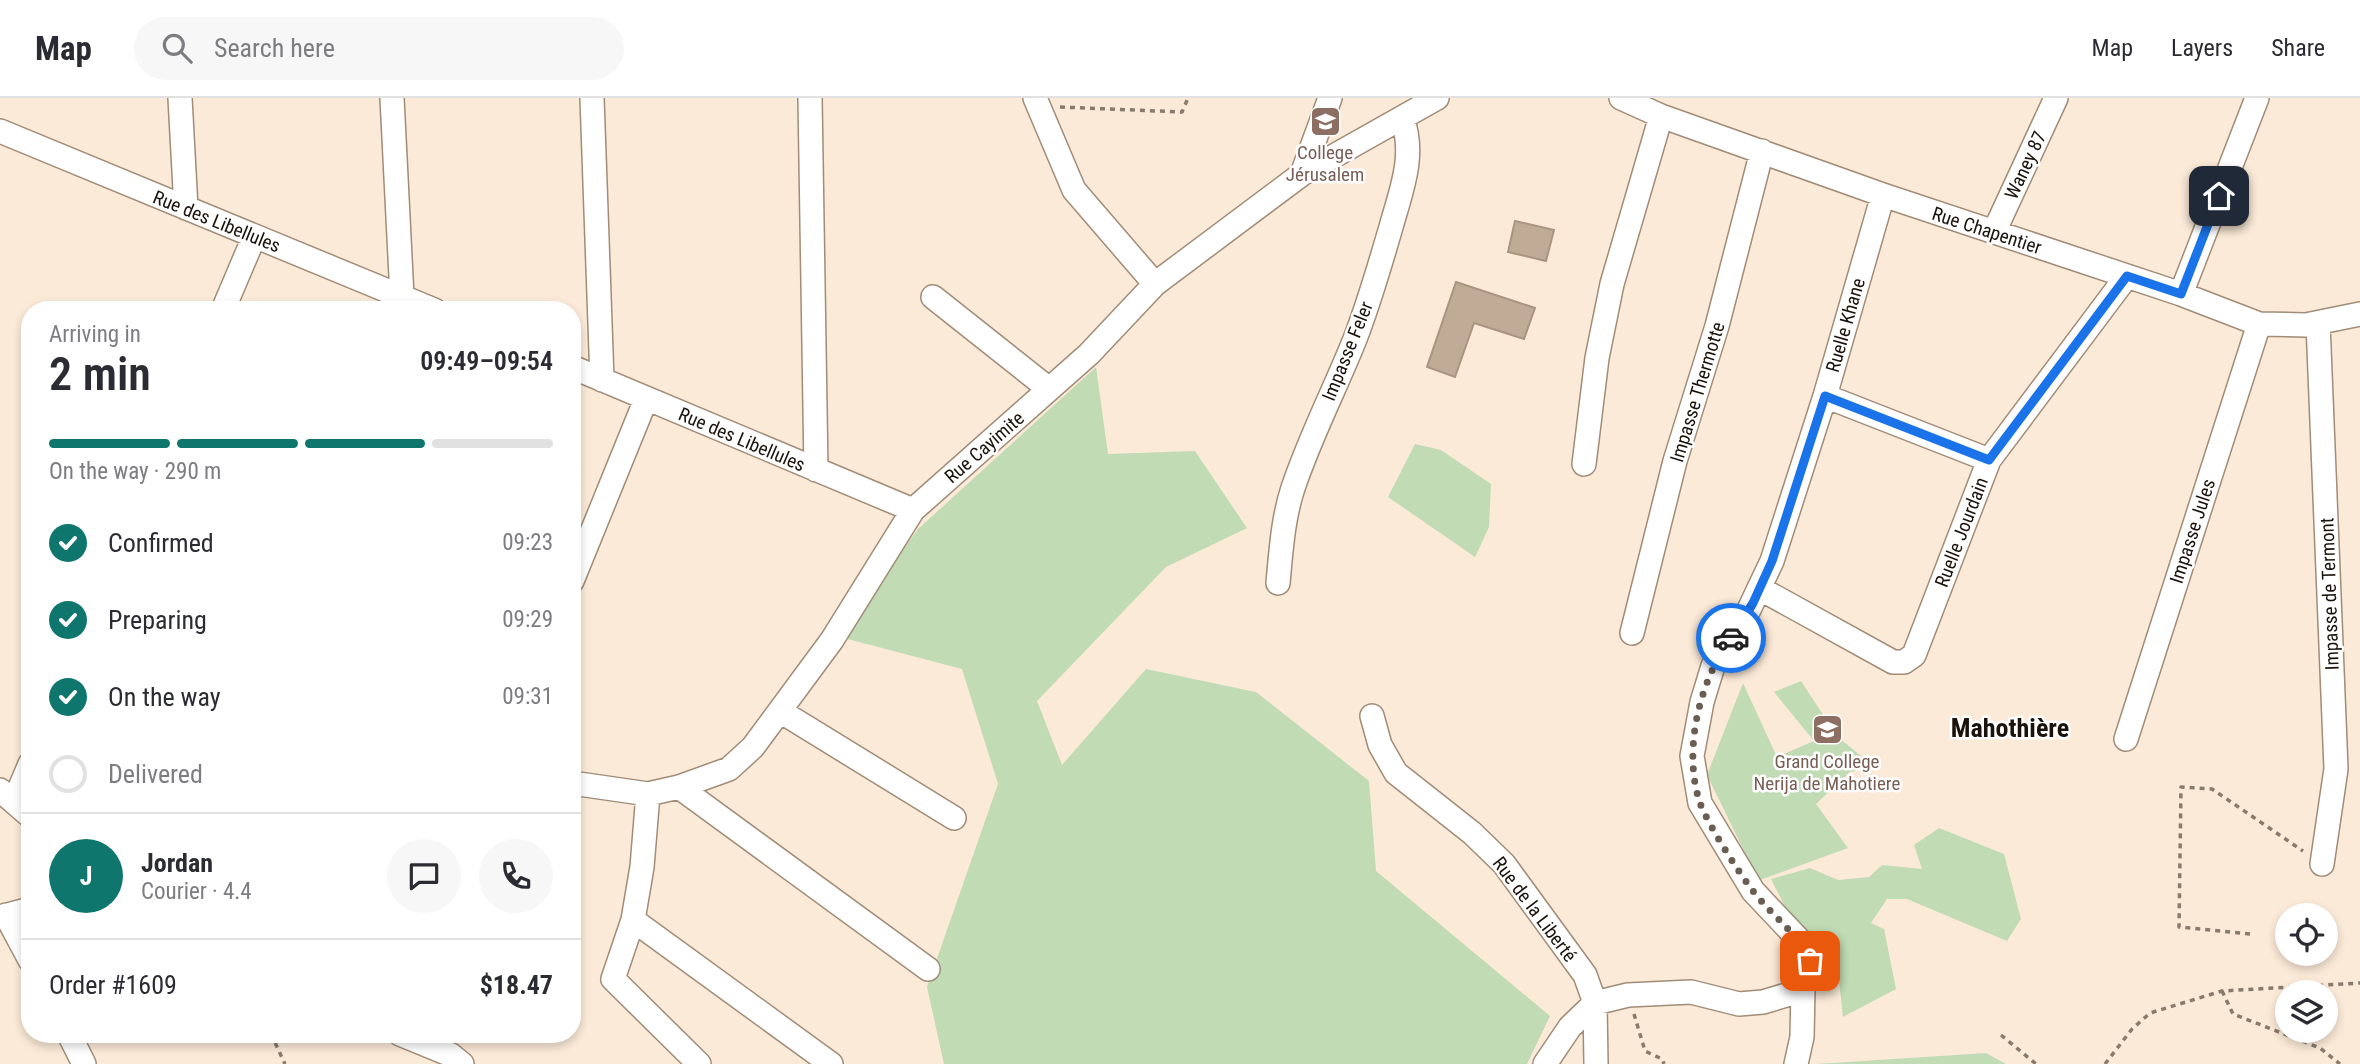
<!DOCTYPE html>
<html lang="en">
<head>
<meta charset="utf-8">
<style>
	body { margin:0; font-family:"Roboto Condensed",sans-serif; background:#f7f7f7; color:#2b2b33; height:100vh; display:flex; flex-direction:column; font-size:26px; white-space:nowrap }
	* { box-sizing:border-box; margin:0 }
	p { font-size:23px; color:#7c7c81 }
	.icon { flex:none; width:38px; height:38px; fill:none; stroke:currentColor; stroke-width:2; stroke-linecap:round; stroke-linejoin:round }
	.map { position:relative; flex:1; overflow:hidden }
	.side { position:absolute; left:21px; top:203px; width:560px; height:742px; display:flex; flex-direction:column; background:#fff; border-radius:28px; box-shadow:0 4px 10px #0003 }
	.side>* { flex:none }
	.fabs { position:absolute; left:2275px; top:805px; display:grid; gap:14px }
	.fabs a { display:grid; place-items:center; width:63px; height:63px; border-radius:50%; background:#fff; box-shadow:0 4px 10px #0003; font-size:35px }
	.pin { position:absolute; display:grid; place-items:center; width:60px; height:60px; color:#fff; margin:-30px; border-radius:14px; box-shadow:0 4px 10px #0006 }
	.courier { position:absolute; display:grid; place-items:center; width:70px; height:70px; margin:-35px; border:5px solid #1a73e8; border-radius:50%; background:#fff; color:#222; box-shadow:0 2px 9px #0007 }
	.head em { font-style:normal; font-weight:600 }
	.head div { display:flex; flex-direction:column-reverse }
	.head { display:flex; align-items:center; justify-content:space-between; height:119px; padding:0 28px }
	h1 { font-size:46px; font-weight:600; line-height:52px }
	.bar { display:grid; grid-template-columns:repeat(4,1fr); gap:10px 7px; align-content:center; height:84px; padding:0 28px }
	.bar i { height:9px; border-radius:5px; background:#e1e1e2 }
	.bar .selected { background:#0f766e }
	.bar p { grid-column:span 4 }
	.line { display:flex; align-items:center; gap:18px; padding:0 28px; border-top:2px solid #e1e1e2 }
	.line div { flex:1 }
	.round { display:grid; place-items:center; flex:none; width:74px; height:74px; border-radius:37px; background:#f7f7f7 }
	ol { padding:0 28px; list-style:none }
	li { display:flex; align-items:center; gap:21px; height:77px }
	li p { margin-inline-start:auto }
	li .icon { padding:7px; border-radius:50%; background:#0f766e; color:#fff; stroke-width:4 }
	li:last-child { color:#7c7c81 }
	li i { width:38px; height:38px; border:4px solid #e1e1e2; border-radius:50% }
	header { display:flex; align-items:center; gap:42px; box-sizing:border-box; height:98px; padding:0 35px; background:#fff; border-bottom:2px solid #e1e1e2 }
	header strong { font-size:33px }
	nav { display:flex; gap:38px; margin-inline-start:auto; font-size:24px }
	.search { width:490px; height:63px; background:#f7f7f7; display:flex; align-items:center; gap:18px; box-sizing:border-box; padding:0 24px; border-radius:38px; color:#7c7c81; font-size:26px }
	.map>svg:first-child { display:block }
</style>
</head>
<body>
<header>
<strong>Map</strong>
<div class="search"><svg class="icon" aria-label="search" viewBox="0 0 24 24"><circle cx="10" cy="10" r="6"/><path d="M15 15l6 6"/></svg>Search here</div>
<nav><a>Map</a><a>Layers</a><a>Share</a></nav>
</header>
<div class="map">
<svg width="2360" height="966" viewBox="0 0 2360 966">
	<rect width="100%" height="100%" fill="#fcead8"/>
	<path fill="#c1dbb5" d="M1096,269l12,87 87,-3 52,77 -81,39 -129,134 25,64 84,-96 110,23 113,89 7,90 174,145 -23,48h-583l-17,-77 71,-203 -36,-115 -122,-32 78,-108z
		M1415,346l26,6 50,34 -2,43 -14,30 -87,-60z
		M1801,583l36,55 36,30 -23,6 -34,32 32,44 -93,34 -8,-25 -40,-82 36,-92 34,74 37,-16 -40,-49z
		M1939,730l65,26 17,65 -14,22 -100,-42h-20l-16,24 13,6 12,60 -53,28 -5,-45 -12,16 -55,-109 39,-11 28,12 31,-3 13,-12 40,4 -8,-24z
		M1986,955l20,11h-189z"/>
	<path fill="#c0ab96" stroke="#a9947f" stroke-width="2" d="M1515,123l39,9 -8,31 -38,-9z
		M1456,184l79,26 -11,31 -50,-16 -19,54 -28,-10z"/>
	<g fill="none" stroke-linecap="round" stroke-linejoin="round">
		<defs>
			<path id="minor" d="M180,0l6,110
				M392,0l10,199
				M592,0l10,282
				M810,0l6,372
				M1035,0l39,92 81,94
				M1621,0l40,18 222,79 298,99 78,30 47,1 54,-11
				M0,33l434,179
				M1302,76l28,-76
				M1994,134l62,-134
				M2181,196l76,-196
				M933,199l116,92
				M223,212l31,-73
				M2318,225l18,446 -14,95
				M572,269l341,143
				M1825,298l164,64
				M1584,366l13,-106 15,-74 49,-168
				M572,483l74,-182
				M1278,485c3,-32 5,-65 15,-95 17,-51 42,-99 62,-149 14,-36 25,-74 36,-112 10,-36 25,-72 11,-109
				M1759,490l134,74h11l10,-7 75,-195 138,-184
				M1632,535l43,-172 42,-135 45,-175
				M780,613l174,107
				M1372,618l8,29 16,28 76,60 32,31 81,111 10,28 1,61
				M2126,641l133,-415
				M572,685l76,11 31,-7 50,-18 24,-22 79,-107 81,-130 176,-156 66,-70 147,-110 135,-76
				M679,689l249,182
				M0,692l30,26
				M648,696l-6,73 -9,53 198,144
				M14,704l16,-38
				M6,817l24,45
				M0,819l30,-8
				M633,822l-20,59 86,85
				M69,936l15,30
				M400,936l51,21 11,9
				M1545,966l25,-37 25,-24 33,-8 63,-3 48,12 24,-2 40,-12
				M1796,966l6,-27 1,-47 7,-29 -8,-18 -49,-52 -53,-88 -8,-47 10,-54 11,-36 32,-48 27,-57 53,-165 58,-201"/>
		</defs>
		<use href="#minor" stroke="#a08c77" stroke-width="26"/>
		<path stroke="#877b6e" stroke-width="3.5" stroke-dasharray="5 5" stroke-linecap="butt" d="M1060,9l122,5 6,-14
			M2250,836l-71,-7 2,-140 31,2 91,62
			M2222,893l11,23 87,34 20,16
			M1634,916l11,37 17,8 2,5
			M271,936l14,30
			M2001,937l35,29
			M2105,966l27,-35 18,-16 72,-22 138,-8"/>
		<use href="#minor" stroke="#fff" stroke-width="23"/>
	</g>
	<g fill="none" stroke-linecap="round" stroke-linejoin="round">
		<path stroke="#6a5e53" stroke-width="7" stroke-dasharray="0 12.6" d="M1731,540c-31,42 -48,110 -32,162 6,20 40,73 54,91 19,25 44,41 57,70"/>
		<path stroke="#1a73e8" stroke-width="9" d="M1731,540l22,-35 19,-42 53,-165 164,64 138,-184 54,18 38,-98"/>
	</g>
	<defs>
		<symbol id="school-square" viewBox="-11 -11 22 22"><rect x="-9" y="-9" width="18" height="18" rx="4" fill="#8d6e63" stroke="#fff"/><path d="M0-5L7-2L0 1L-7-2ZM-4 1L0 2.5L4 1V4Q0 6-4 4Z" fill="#fff"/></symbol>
	</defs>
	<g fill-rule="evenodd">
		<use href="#school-square" x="1308" y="6" width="35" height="35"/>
		<use href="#school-square" x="1810" y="614" width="35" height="35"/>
	</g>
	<g text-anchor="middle" stroke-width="5" stroke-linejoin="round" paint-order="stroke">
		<g font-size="19" fill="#785e54" stroke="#fff">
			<text x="1325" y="61">College<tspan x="1325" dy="22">Jérusalem</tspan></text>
			<text x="1827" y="670">Grand College<tspan x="1827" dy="22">Nerija de Mahotiere</tspan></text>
		</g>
		<g font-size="19" fill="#1b130b" stroke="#fff">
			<text transform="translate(2025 67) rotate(-65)" y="7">Waney 87</text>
			<text transform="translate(217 123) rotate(22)" y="7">Rue des Libellules</text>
			<text transform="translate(1987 132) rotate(18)" y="7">Rue Chapentier</text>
			<text transform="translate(1845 227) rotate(-74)" y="7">Ruelle Khane</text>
			<text transform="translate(1347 253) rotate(-68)" y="7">Impasse Feler</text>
			<text transform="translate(1697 294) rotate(-73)" y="7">Impasse Thermotte</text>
			<text transform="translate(742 341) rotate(23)" y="7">Rue des Libellules</text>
			<text transform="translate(984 349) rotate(-41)" y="7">Rue Cayimite</text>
			<text transform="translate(2192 433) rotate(-72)" y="7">Impasse Jules</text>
			<text transform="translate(1961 434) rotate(-69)" y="7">Ruelle Jourdain</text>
			<text transform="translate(2329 496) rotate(-92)" y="7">Impasse de Termont</text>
			<text transform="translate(1535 811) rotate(53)" y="7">Rue de la Liberté</text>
		</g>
		<g font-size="26" font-weight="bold" fill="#1b130b" stroke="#fff">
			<text x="2010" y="639">Mahothière</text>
		</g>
	</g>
</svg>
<div class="fabs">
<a><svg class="icon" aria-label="locate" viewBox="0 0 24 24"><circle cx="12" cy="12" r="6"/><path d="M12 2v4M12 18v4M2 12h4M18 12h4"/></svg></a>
<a><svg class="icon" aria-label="layers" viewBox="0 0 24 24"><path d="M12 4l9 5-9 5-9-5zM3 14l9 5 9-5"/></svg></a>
</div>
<div class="pin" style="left:1810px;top:863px;background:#ea580c"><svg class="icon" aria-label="bag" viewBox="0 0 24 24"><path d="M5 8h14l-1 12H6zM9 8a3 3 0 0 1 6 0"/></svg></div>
<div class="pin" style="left:2219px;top:98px;background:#1f2937"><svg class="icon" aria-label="home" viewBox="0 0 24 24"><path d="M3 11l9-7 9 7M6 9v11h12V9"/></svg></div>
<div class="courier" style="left:1731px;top:540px"><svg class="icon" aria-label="car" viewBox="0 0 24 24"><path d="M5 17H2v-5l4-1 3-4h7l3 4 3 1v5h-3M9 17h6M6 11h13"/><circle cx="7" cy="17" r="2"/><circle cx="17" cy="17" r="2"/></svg></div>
<section class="side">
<div class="head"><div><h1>2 min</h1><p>Arriving in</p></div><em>09:49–09:54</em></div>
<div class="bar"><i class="selected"></i><i class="selected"></i><i class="selected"></i><i></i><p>On the way · 290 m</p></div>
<ol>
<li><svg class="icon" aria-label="check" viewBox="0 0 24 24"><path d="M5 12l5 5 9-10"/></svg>Confirmed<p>09:23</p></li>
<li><svg class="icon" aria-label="check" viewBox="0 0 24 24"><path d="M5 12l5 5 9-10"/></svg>Preparing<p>09:29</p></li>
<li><svg class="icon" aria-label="check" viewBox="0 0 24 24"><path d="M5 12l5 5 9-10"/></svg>On the way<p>09:31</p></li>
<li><i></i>Delivered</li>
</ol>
<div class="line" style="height:126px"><b class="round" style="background:#0f766e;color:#fff">J</b><div><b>Jordan</b><p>Courier · 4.4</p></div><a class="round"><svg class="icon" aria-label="chat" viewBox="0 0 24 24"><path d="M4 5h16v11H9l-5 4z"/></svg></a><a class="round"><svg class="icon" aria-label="phone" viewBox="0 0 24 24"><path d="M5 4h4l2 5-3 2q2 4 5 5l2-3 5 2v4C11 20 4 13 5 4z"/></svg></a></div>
<div class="line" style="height:91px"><div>Order #1609</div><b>$18.47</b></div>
</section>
</div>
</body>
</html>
